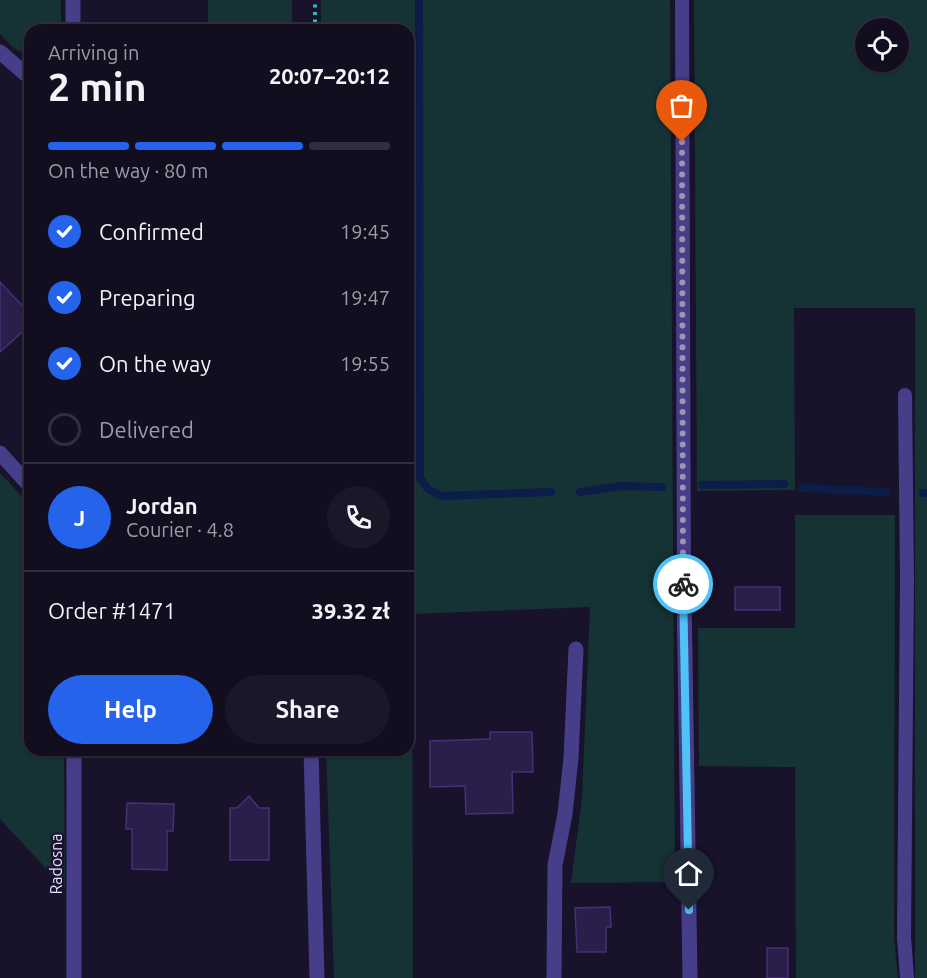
<!DOCTYPE html>
<html lang="en">
<head>
<meta charset="utf-8">
<style>
	body { margin:0; font-family:Ubuntu,sans-serif; background:#1b1729; color:#f1f3f6; height:100vh; display:flex; flex-direction:column; font-size:22px; white-space:nowrap }
	* { box-sizing:border-box; margin:0 }
	p { font-size:20px; color:#9c9ca5 }
	.icon { flex:none; width:33px; height:33px; fill:none; stroke:currentColor; stroke-width:2; stroke-linecap:round; stroke-linejoin:round }
	.map { position:relative; flex:1; overflow:hidden }
	.panel { position:absolute; left:24px; top:24px; width:390px; height:732px; display:flex; flex-direction:column; background:#120e20; border-radius:18px; box-shadow:0 2px 4px #0004,0 0 0 2px #312e3e }
	.panel>* { flex:none }
	.controls { position:absolute; left:855px; top:18px; display:grid; gap:12px }
	.controls a { display:grid; place-items:center; width:54px; height:54px; border-radius:50%; background:#120e20; box-shadow:0 2px 4px #0004,0 0 0 2px #312e3e; font-size:30px }
	.pin { position:absolute; display:grid; place-items:center; width:51px; height:51px; color:#fff; margin:-62px -26px; border-radius:50% 50% 50% 0; rotate:-45deg; box-shadow:0 0 6px #0007 }
	.pin .icon { rotate:45deg }
	.courier { position:absolute; display:grid; place-items:center; width:60px; height:60px; margin:-30px; border:4px solid #4fc3f7; border-radius:50%; background:#fff; color:#222; box-shadow:0 2px 8px #0007 }
	.summary em { font-style:normal; font-weight:600 }
	.summary div { display:flex; flex-direction:column-reverse }
	.summary { display:flex; align-items:center; justify-content:space-between; height:102px; padding:0 24px }
	h1 { font-size:39px; font-weight:600; line-height:45px }
	.bar { display:grid; grid-template-columns:repeat(4,1fr); gap:9px 6px; align-content:center; height:72px; padding:0 24px }
	.bar i { height:8px; border-radius:4px; background:#312e3e }
	.bar .selected { background:#2563eb }
	.bar p { grid-column:span 4 }
	.line { display:flex; align-items:center; gap:15px; padding:0 24px; border-top:2px solid #312e3e }
	.line div { flex:1 }
	.round { display:grid; place-items:center; flex:none; width:63px; height:63px; border-radius:32px; background:#1b1729 }
	ol { padding:0 24px; list-style:none }
	li { display:flex; align-items:center; gap:18px; height:66px }
	li p { margin-inline-start:auto }
	li .icon { padding:6px; border-radius:50%; background:#2563eb; color:#fff; stroke-width:4 }
	li:last-child { color:#9c9ca5 }
	li i { width:33px; height:33px; border:3px solid #312e3e; border-radius:50% }
	.cta { display:flex; gap:12px; margin-top:auto; padding:12px 24px }
	.cta a { flex:1; height:69px; border-radius:36px; background:#2563eb; color:#fff; font-size:24px; font-weight:600; line-height:69px; text-align:center }
	.cta a+a { background:#1b1729; color:#f1f3f6 }
	.map>svg:first-child { display:block }
</style>
</head>
<body>
<div class="map">
<svg width="927" height="978" viewBox="0 0 927 978">
	<rect width="100%" height="100%" fill="#18122b"/>
	<path fill="#153335" fill-rule="evenodd" d="M0,0h61v24l-2,6h-29v23c-14,1 -21,-10 -30,-19z
		M208,0h84v30h-84z
		M321,0h349l5,882 -104,1 11,-85 8,-191 -178,7 1,364h-79l-8,-228h82v-720h-87z
		M694,0h233v978h-12v-670h-121l1,182 -98,1zM866,28h32v34h-32z
		M0,473l30,32v245h34l1,139 -65,-70z
		M795,515h100l-1,423 4,40h-102l-1,-211 -96,-1 -1,-138h97z"/>
	<g fill="none" stroke-linecap="round" stroke-linejoin="round">
		<path stroke="#0c1d49" stroke-width="8" d="M419,0l1,478 8,11 13,7 110,-4
			M702,485l82,-1
			M802,488l84,4
			M580,492l41,-6 41,1
			M923,493h4"/>
	</g>
	<path fill="#2b1e4b" stroke="#453177" stroke-width="1.5" d="M0,282l30,32v11l-30,27z
		M735,587h45v23h-45z
		M490,732h42l1,40h-21l1,41 -47,1 -1,-28 -35,1v-46l60,-2z
		M249,796l10,12h10v52h-39v-52h7z
		M127,803l47,1 -1,27h-6v39l-35,-1v-40h-6z
		M610,907l1,20h-5v25h-29l-2,-44z
		M767,948h21v30h-21z"/>
	<g fill="none" stroke-linecap="round" stroke-linejoin="round">
		<path stroke="#33b7bb" stroke-width="4" stroke-dasharray="3 4.5" stroke-linecap="butt" d="M315,30v-30"/>
		<path stroke="#473e89" stroke-width="14" d="M682,0l2,593
			M905,395l2,184 -3,358 3,41"/>
		<path stroke="#473e89" stroke-width="15" d="M73,30v-30
			M0,52l30,26
			M0,453l30,33
			M684,593l6,385
			M311,750l6,228
			M74,978v-228
			M554,978l1,-113 10,-51 6,-56 5,-109"/>
	</g>
	<g fill="none" stroke-linecap="round" stroke-linejoin="round">
		<path stroke="#9c95b4" stroke-width="6" stroke-dasharray="0 10.8" d="M682,142l1,442"/>
		<path stroke="#4fc3f7" stroke-width="8" d="M683,584l6,326"/>
	</g>
	<g text-anchor="middle" stroke-width="4.5" stroke-linejoin="round" paint-order="stroke">
		<g font-size="16" fill="#e3dcfe" stroke="#18122b">
			<text transform="translate(56 864) rotate(-90)" y="6">Radosna</text>
		</g>
	</g>
</svg>
<div class="controls">
<a><svg class="icon" aria-label="locate" viewBox="0 0 24 24"><circle cx="12" cy="12" r="6"/><path d="M12 2v4M12 18v4M2 12h4M18 12h4"/></svg></a>
</div>
<div class="pin" style="left:682px;top:142px;background:#ea580c"><svg class="icon" aria-label="bag" viewBox="0 0 24 24"><path d="M5 8h14l-1 12H6zM9 8a3 3 0 0 1 6 0"/></svg></div>
<div class="pin" style="left:689px;top:910px;background:#1f2937"><svg class="icon" aria-label="home" viewBox="0 0 24 24"><path d="M3 11l9-7 9 7M6 9v11h12V9"/></svg></div>
<div class="courier" style="left:683px;top:584px"><svg class="icon" aria-label="bike" viewBox="0 0 24 24"><circle cx="6" cy="16" r="4"/><circle cx="18" cy="16" r="4"/><path d="M6 16l4-8h5l3 8M10 8l3 8H6M13 5h3"/></svg></div>
<section class="panel">
<div class="summary"><div><h1>2 min</h1><p>Arriving in</p></div><em>20:07–20:12</em></div>
<div class="bar"><i class="selected"></i><i class="selected"></i><i class="selected"></i><i></i><p>On the way · 80 m</p></div>
<ol>
<li><svg class="icon" aria-label="check" viewBox="0 0 24 24"><path d="M5 12l5 5 9-10"/></svg>Confirmed<p>19:45</p></li>
<li><svg class="icon" aria-label="check" viewBox="0 0 24 24"><path d="M5 12l5 5 9-10"/></svg>Preparing<p>19:47</p></li>
<li><svg class="icon" aria-label="check" viewBox="0 0 24 24"><path d="M5 12l5 5 9-10"/></svg>On the way<p>19:55</p></li>
<li><i></i>Delivered</li>
</ol>
<div class="line" style="height:108px"><b class="round" style="background:#2563eb;color:#fff">J</b><div><b>Jordan</b><p>Courier · 4.8</p></div><a class="round"><svg class="icon" aria-label="phone" viewBox="0 0 24 24"><path d="M5 4h4l2 5-3 2q2 4 5 5l2-3 5 2v4C11 20 4 13 5 4z"/></svg></a></div>
<div class="line" style="height:78px"><div>Order #1471</div><b>39.32 zł</b></div>
<div class="cta"><a>Help</a><a>Share</a></div>
</section>
</div>
</body>
</html>
